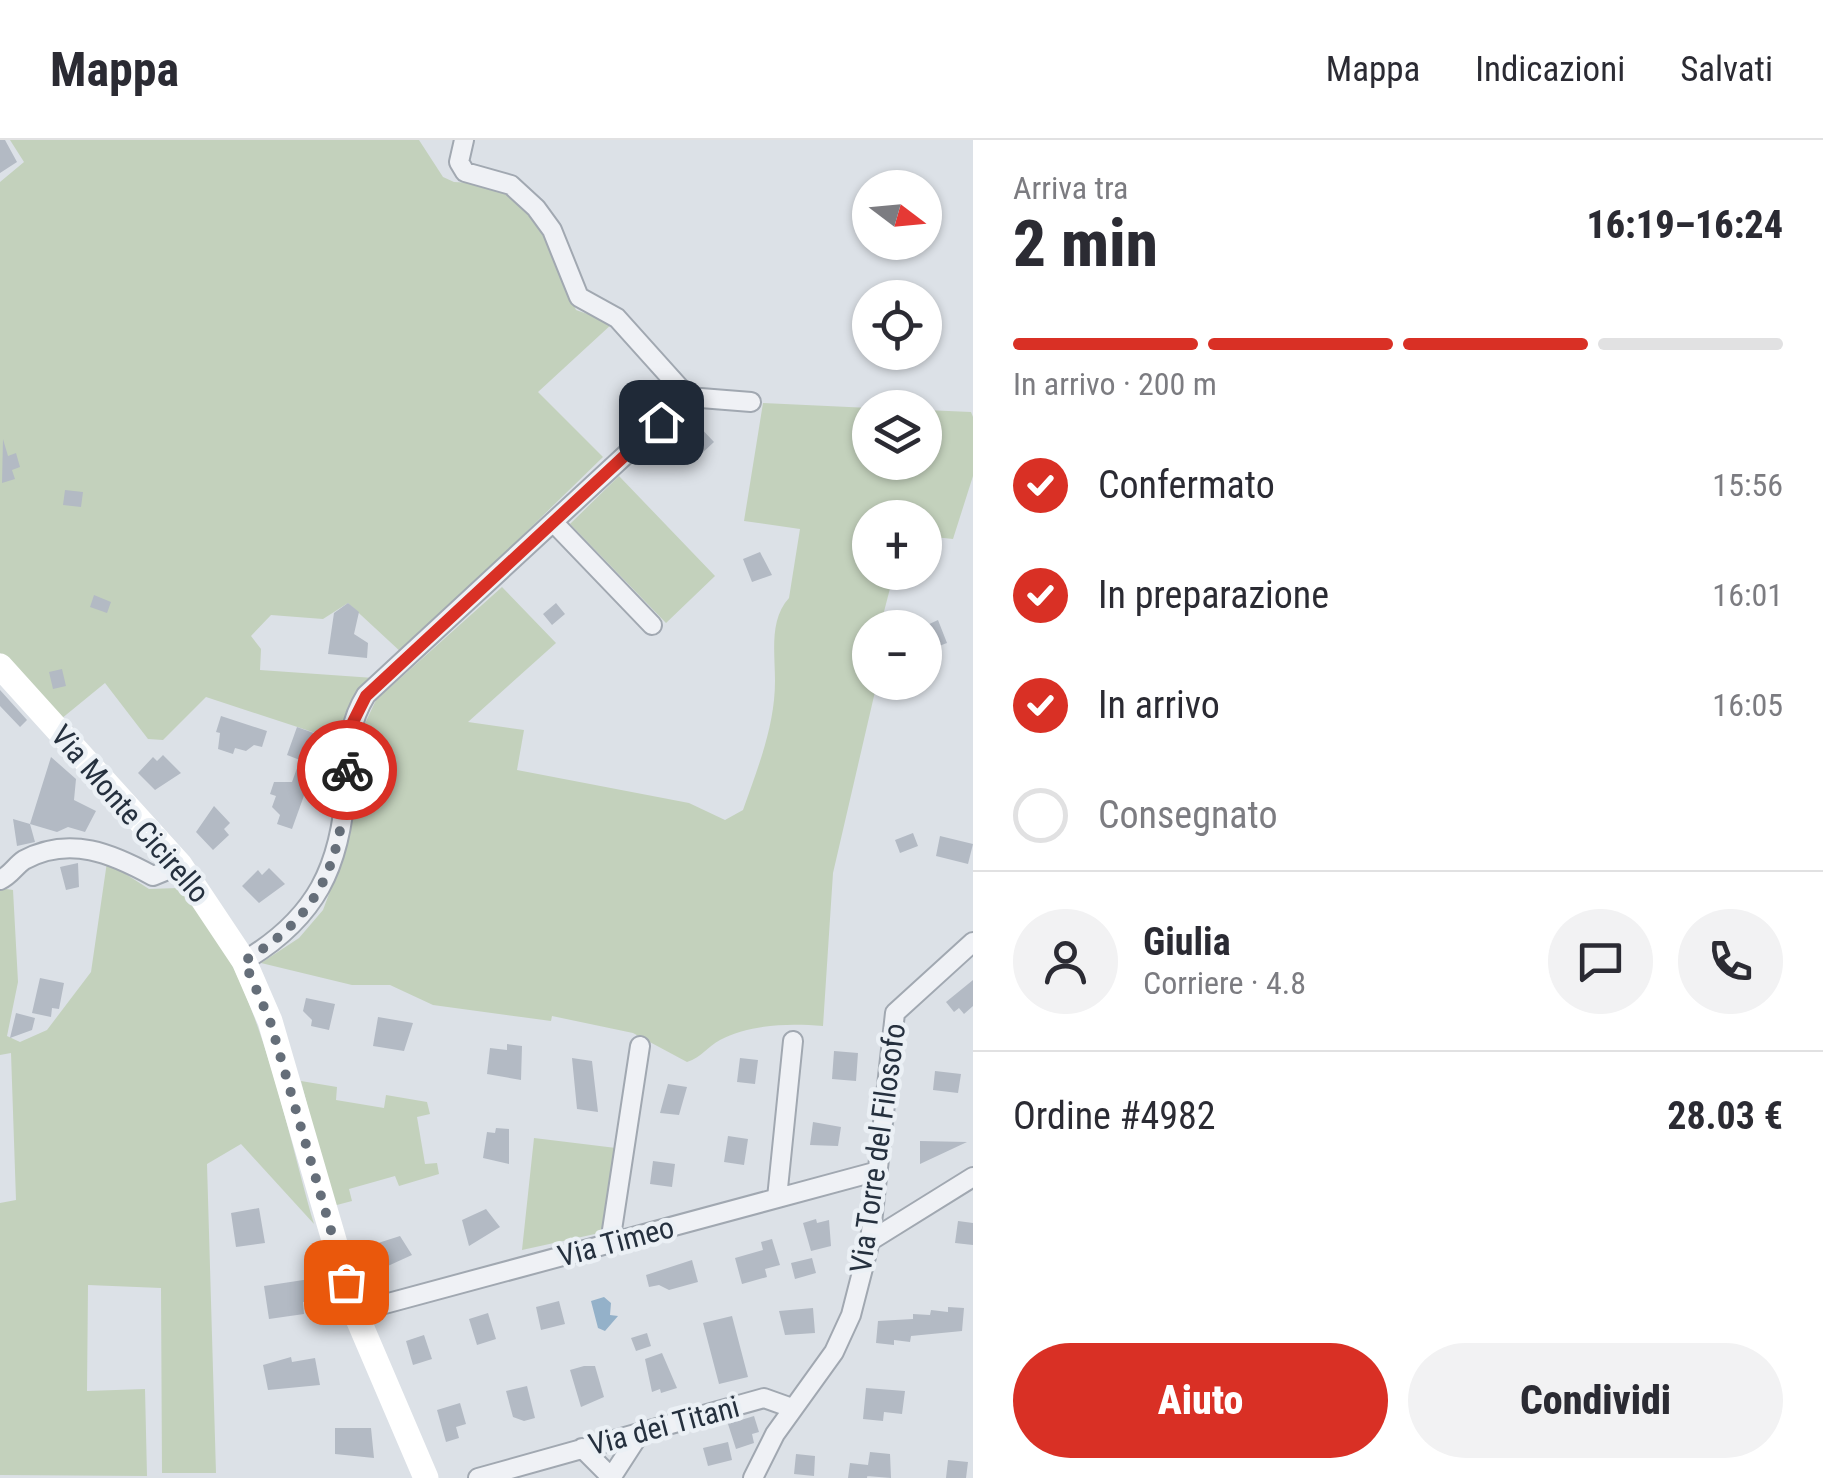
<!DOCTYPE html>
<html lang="it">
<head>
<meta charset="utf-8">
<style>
	body { margin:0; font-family:"Roboto Condensed",sans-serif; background:#f2f2f3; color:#2b2b33; height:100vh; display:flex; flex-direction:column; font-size:38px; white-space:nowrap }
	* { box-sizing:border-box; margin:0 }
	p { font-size:32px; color:#7c7c81 }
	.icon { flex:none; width:55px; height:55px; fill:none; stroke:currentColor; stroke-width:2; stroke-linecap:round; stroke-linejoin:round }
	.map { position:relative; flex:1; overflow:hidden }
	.drawer { display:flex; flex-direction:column; background:#fff; width:850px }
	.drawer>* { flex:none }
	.needle { width:65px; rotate:106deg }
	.buttons { position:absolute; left:852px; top:30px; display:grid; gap:20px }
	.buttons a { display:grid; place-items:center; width:90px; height:90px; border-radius:50%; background:#fff; box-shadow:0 2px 8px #0004; font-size:50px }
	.pin { position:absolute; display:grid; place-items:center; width:85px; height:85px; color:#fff; margin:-42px; border-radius:20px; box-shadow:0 5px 15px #0006 }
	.courier { position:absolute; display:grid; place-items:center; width:100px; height:100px; margin:-50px; border:8px solid #d93025; border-radius:50%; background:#fff; color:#222; box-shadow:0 2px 12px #0007 }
	.summary em { font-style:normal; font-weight:800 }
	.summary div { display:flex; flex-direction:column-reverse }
	.summary { display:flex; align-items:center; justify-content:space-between; height:170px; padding:0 40px }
	h1 { font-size:65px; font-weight:800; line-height:75px }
	.bar { display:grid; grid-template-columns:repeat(4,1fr); gap:15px 10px; align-content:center; height:120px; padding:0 40px }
	.bar i { height:12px; border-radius:8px; background:#e1e1e2 }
	.bar .active { background:#d93025 }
	.bar p { grid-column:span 4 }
	.line { display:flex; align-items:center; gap:25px; padding:0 40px; border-top:2px solid #e1e1e2 }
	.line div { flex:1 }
	.round { display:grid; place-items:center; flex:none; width:105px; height:105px; border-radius:52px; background:#f2f2f3 }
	ol { padding:0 40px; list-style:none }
	li { display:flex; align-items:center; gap:30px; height:110px }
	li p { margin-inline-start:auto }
	li .icon { padding:10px; border-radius:50%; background:#d93025; color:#fff; stroke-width:4 }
	li:last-child { color:#7c7c81 }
	li i { width:55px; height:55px; border:5px solid #e1e1e2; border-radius:50% }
	.cta { display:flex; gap:20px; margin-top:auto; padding:20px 40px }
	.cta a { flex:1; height:115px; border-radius:60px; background:#d93025; color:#fff; font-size:40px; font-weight:800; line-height:115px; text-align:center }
	.cta a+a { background:#f2f2f3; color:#2b2b33 }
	header { display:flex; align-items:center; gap:60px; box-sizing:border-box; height:140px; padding:0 50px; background:#fff; border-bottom:2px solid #e1e1e2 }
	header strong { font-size:48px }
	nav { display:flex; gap:55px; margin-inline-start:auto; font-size:35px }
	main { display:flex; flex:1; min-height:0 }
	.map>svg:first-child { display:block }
</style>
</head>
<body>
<header>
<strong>Mappa</strong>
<nav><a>Mappa</a><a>Indicazioni</a><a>Salvati</a></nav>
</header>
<main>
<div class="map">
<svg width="973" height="1338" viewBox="0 0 973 1338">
	<rect width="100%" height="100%" fill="#dce1e7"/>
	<path fill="#c3d1bc" d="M10,0h409l24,37 11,5 40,2 38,26 44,100 37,13 -75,69 65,65 -201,196 -54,-50 -25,16 -52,-4 -20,21 10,13 -1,21 114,8 -22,23 -15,39 -131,-43 -43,43 -15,-1 -43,-56 -44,36 -61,-66v-471l24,-20z
		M763,263l107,5v54h55v-52l46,2 2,5v59l-20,63 -28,-3v-18h-55v54l24,1 -14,54 -10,1v54l7,1 -44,190 -10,153c-34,-3 -72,-2 -103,14 -13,7 -18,17 -33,22l-54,-29 -81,-17 -1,5 -118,-16 -43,-20h-38l-91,-22 38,-25 24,-28 25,-67 13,-111 15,-32 126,-113 54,56 -88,79 56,8 -7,40 172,33 36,17 18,-10c15,-43 32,-84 32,-129 0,-28 -6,-61 14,-83l11,-69 -56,-8z
		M619,336l96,100 -49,47 -96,-99z
		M107,722l42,27 29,-1c77,69 107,238 136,336l-73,-80 -34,20 9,309h-54l-1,-185 -73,-3 -1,106 58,-2 2,87 -147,-1v-272l16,-3 -5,-147 -11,2v-167l13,2 5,92 -11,54 13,6 27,-12 44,-58z
		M301,941l36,6 -1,13 48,8 2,-13 41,7 3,12 -13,3 8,47 12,-1 2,11 -40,12 -4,-10 -46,13 3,12 -19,5z
		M534,998l82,10 -12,84 -82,18z"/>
	<path fill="#94b1c9" d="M604,1157l7,6 -1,12 8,1 -13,15 -7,-3 -7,-27z"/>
	<path fill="#b3bac4" d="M0,0h5l12,22 -17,11z
		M696,283l18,19 -14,13 -18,-19z
		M3,299l5,17 8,-3 4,14 -8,3 3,9 -13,4z
		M65,350l18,2 -2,15 -18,-2z
		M760,412l12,23 -20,7 -9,-23z
		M94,455l17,7 -4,11 -17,-6z
		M348,463l11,9 -5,22 14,9 -1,15 -39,-4 6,-41z
		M556,463l9,11 -13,11 -9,-11z
		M938,480l9,23 -8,3 3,9 -17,6v-35z
		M62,529l4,17 -13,3 -4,-17z
		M0,550l27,30 -7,7 -20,-21z
		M221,576l46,15 -5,16 -8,-2 -8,6 -11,-3 -2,6 -15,-5 2,-16 -4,-1z
		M297,587l28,10 -33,92 -15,-5 3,-9 -8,-8 4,-11 -6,-2 4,-12h18l8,-22 -13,-5z
		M163,615l18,18 -26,17 -17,-17 15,-16 4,4z
		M51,617l25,22 -2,21 22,11 -11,21 -17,-5 -11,5 -27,-8z
		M214,666l16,17 -6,6 5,6 -16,15 -17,-18z
		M13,679l17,5 5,18 -18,4z
		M913,693l5,13 -18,7 -5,-13z
		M940,696l33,8 -5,20 -32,-8z
		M78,723l1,24 -13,3 -6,-23z
		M269,728l16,16 -26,19 -17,-17 16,-16 4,5z
		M40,838l24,5 -5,26 -7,-1 -1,9 -19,-4z
		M973,840v26l-9,8 -5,-6 -5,4 -8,-10z
		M306,858l29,6 -6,26 -18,-4 1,-6 -9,-9z
		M16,873l19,5 -3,12 -22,8z
		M378,877l35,6 -9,28 -31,-5z
		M507,904l15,2 -1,34 -34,-6 3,-26 17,2z
		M834,911l24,2 -2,28 -24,-2z
		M572,918l20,3 6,51 -21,-3z
		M740,918l18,2 -3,24 -18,-2z
		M935,931l26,3 -3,19 -25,-3z
		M668,944l19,3 -8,28 -19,-2z
		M813,982l28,5 -3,19 -28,-1z
		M496,988l13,1v35l-26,-6 4,-26 8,1z
		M728,996l20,3 -4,26 -20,-3z
		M920,1001l47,1 -47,22z
		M653,1021l22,3 -3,23 -22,-3z
		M259,1068l6,35 -29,4 -5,-34z
		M486,1069l14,18 -31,19 -7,-26z
		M816,1079l1,4 12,-3 2,26 -20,5 -8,-28z
		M958,1081l15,2v22l-18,-2z
		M400,1096l12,19 -33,15 -4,-26z
		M772,1099l8,26 -15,4 2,8 -25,7 -7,-26 28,-8 -2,-8z
		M812,1118l4,15 -21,6 -4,-16z
		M692,1120l6,22 -29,8 -10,-5 -10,2 -3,-12z
		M310,1139l4,22 -11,1 1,12 -35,5 -5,-33z
		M559,1161l6,23 -24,6 -5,-23z
		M948,1167l16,1 -2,23 -51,5 -1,6 -16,-2v5l-18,-2 2,-22 35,-2v-5l17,1 1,-5 17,2z
		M813,1168l2,25 -30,2 -6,-24z
		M488,1173l8,26 -19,6 -8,-26z
		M732,1176l16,61 -29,7 -16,-61z
		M647,1193l4,13 -15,5 -5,-13z
		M424,1195l8,24 -19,6 -7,-24z
		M662,1213l15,35 -16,5 -1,-4 -8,3 -7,-33z
		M291,1217l1,5 23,-4 5,27 -52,5 -5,-25z
		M584,1226h11l9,31 -23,10 -11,-37z
		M527,1246l8,32 -11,3 -11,-4 -7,-26z
		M866,1248l39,3 -3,23 -18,-2 -1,9 -20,-2z
		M460,1263l6,21 -10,3 3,11 -13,4 -9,-32z
		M754,1276l5,16 -7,2 2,9 -18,6 -8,-25z
		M335,1288h36l3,30 -39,-4z
		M728,1302l4,18 -24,6 -5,-18z
		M870,1312l20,2 1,24 -24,-2 1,-5 -1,7h-19l2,-15 18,2z
		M796,1314l19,2 -1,20 -20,-2z
		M948,1320l20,2 -2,16h-20z"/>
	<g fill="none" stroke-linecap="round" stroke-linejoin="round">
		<defs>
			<path id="street" d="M464,0l-5,22 6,10 46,13 25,23 16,22 27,67 38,21 71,79
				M555,384l97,101
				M0,740c11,-5 15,-14 24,-20 46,-25 89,-6 129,16l27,-11
				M244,821c72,-43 97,-94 102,-177 2,-33 2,-60 20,-89l322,-298 63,5
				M777,1058l16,-157
				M870,1101l103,-64
				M610,1103l30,-197
				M355,1172l523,-141
				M582,1308l29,29
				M478,1338l286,-80 28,10
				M611,1338l29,-45
				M753,1338l22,-44 59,-82 17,-37 19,-74 25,-228 78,-71"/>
		</defs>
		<use href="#street" stroke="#a1a8b1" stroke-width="22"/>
		<use href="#street" stroke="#eff1f5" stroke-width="18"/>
		<path stroke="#fff" stroke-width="25" d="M0,526l180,199 64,96 26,60 85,291 71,166"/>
	</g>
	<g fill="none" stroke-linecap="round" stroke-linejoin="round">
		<path stroke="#656e79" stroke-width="10" stroke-dasharray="0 18" d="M346,1142l-76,-261 -26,-60c79,-47 98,-102 103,-191"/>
		<path stroke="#d93025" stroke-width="12" d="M347,630l3,-42 16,-32 295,-274"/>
	</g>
	<g text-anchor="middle" stroke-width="9" stroke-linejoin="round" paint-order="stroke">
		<g font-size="30" fill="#25303e" stroke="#ebf0f5">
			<text transform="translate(130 674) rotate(49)" y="10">Via Monte Cicirello</text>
			<text transform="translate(878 1008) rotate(-82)" y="10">Via Torre del Filosofo</text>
			<text transform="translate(616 1102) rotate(-15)" y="10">Via Timeo</text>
			<text transform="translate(664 1286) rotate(-15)" y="10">Via dei Titani</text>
		</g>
	</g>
</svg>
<div class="buttons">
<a><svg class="needle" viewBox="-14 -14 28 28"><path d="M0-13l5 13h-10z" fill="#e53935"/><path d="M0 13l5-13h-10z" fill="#7c7c81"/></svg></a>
<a><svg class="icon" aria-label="locate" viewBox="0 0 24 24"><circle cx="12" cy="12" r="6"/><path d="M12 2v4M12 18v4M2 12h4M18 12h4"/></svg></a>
<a><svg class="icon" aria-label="layers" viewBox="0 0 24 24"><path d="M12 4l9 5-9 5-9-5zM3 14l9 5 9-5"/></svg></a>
<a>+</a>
<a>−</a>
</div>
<div class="pin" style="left:346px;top:1142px;background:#ea580c"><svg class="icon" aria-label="bag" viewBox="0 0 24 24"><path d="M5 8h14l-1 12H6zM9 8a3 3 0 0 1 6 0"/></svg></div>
<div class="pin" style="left:661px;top:282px;background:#1f2937"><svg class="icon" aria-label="home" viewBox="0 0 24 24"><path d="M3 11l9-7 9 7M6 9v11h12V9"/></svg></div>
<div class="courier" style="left:347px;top:630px"><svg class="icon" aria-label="bike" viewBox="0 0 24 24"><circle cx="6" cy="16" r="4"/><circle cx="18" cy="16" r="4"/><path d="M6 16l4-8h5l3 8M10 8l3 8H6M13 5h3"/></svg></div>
</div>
<section class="drawer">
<div class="summary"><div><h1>2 min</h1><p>Arriva tra</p></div><em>16:19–16:24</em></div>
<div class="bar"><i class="active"></i><i class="active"></i><i class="active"></i><i></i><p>In arrivo · 200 m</p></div>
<ol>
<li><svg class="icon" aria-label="check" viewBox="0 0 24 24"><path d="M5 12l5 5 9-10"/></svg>Confermato<p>15:56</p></li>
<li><svg class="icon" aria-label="check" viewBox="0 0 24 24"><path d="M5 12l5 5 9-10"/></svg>In preparazione<p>16:01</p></li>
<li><svg class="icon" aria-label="check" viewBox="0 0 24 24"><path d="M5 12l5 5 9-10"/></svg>In arrivo<p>16:05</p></li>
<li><i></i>Consegnato</li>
</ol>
<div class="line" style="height:180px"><a class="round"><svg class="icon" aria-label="person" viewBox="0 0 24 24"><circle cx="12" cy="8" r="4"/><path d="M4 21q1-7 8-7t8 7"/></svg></a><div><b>Giulia</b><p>Corriere · 4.8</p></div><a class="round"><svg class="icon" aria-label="chat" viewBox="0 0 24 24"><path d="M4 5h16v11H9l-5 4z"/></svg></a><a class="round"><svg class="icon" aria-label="phone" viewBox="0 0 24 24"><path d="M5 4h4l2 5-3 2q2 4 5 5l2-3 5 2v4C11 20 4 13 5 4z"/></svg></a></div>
<div class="line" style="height:130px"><div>Ordine #4982</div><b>28.03 €</b></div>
<div class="cta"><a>Aiuto</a><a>Condividi</a></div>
</section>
</main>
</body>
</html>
